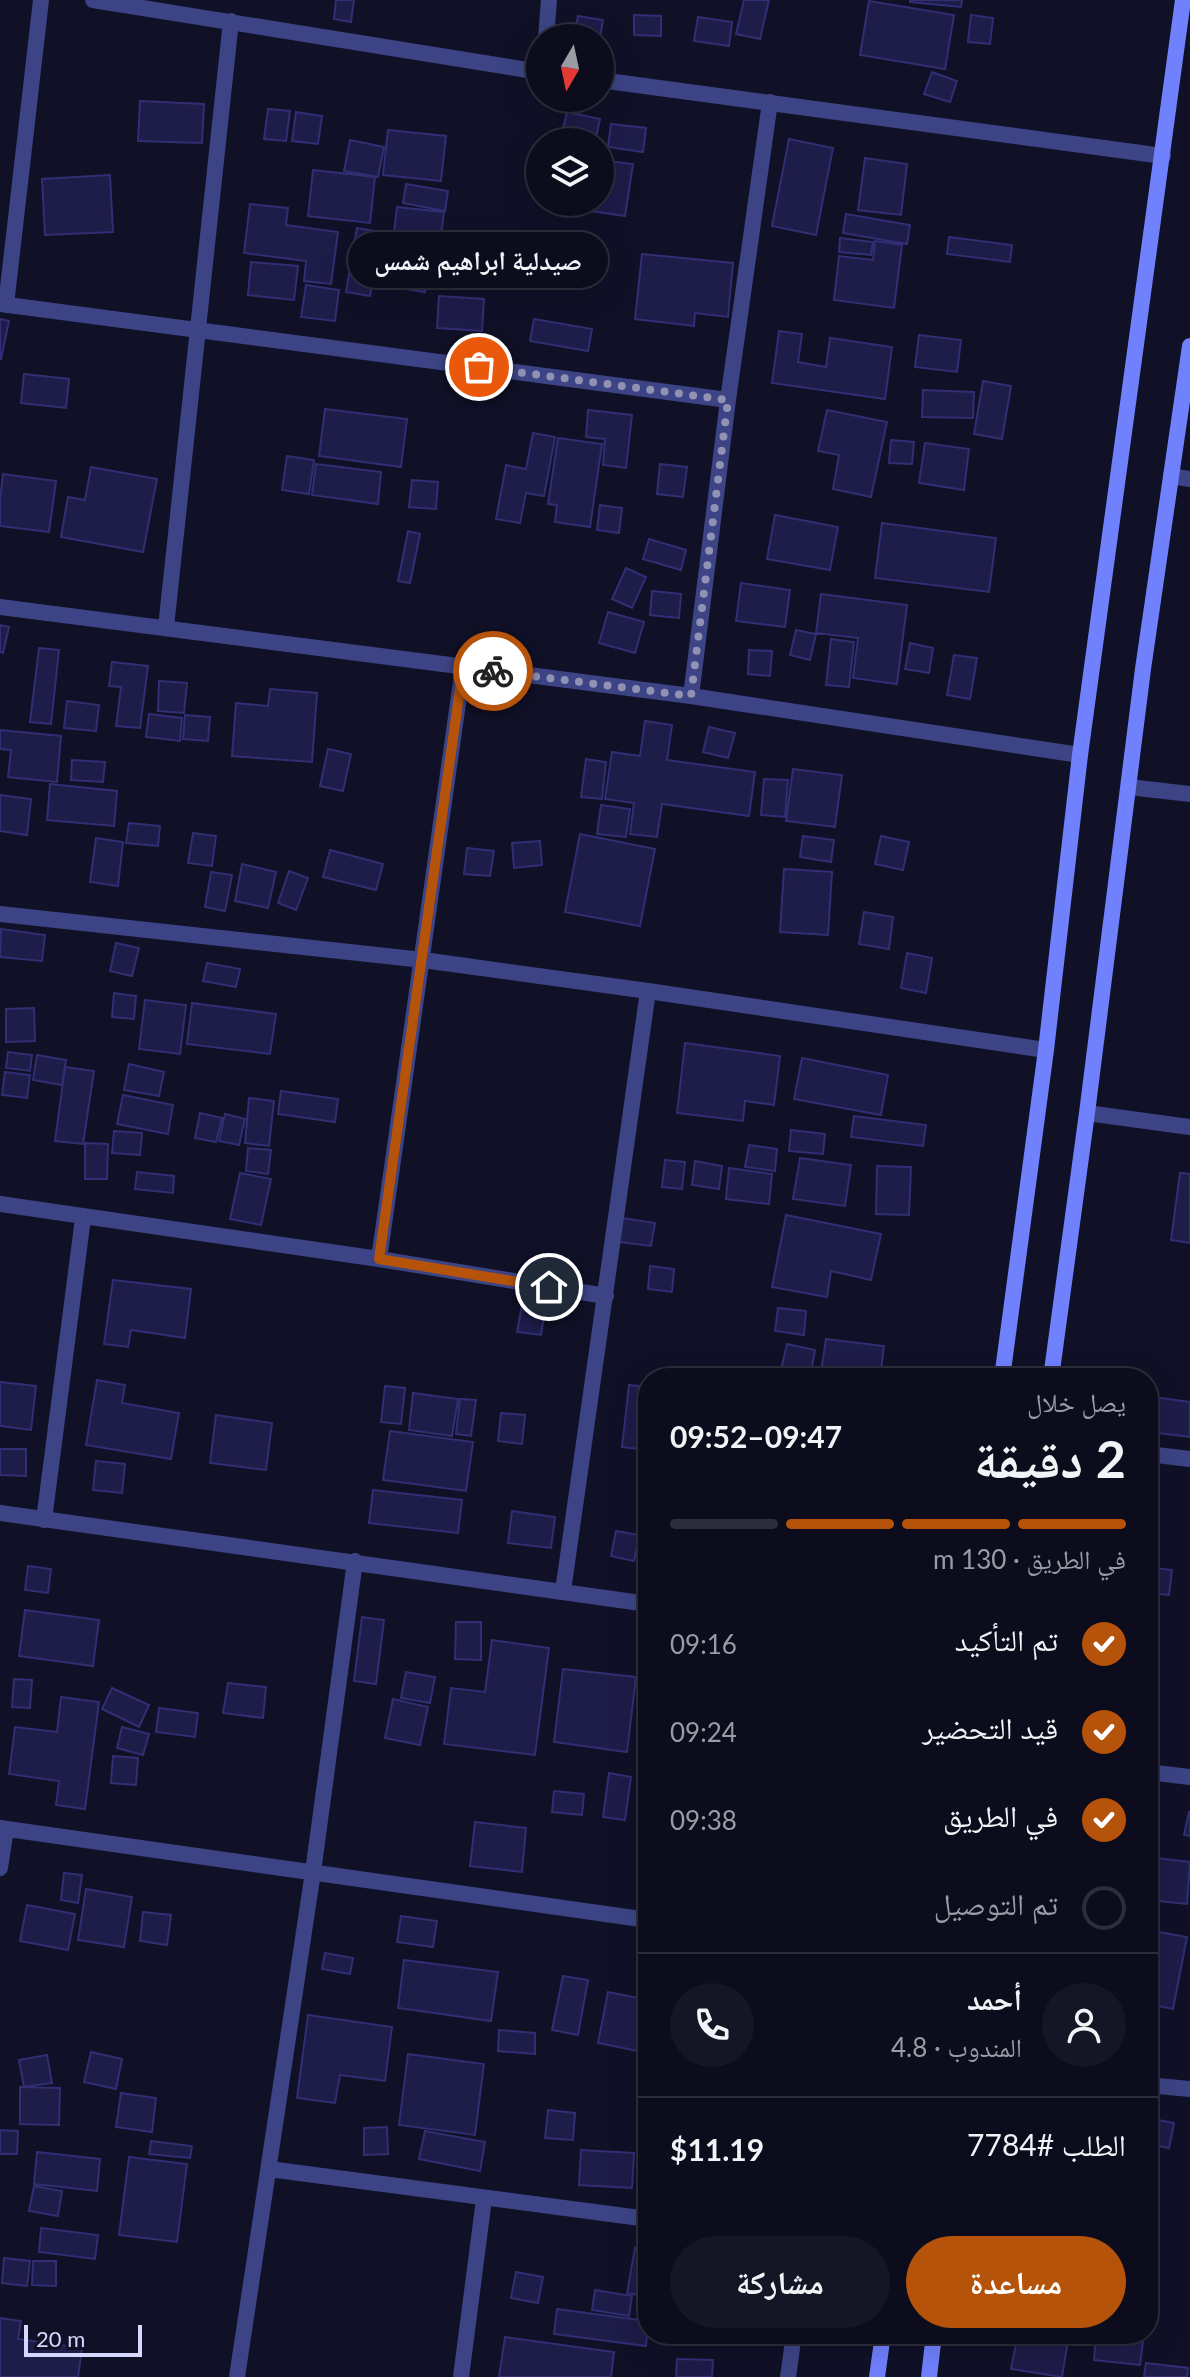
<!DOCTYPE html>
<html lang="ar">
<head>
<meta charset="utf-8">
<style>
	body { margin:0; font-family:Lato,"Noto Naskh Arabic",sans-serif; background:#151526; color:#f1f3f6; direction:rtl; height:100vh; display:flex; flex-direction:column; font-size:30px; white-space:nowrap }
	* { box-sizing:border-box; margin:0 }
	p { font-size:26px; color:#9a9ba4 }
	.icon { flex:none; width:44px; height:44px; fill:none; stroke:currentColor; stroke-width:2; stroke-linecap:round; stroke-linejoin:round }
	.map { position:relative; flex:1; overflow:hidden; direction:ltr }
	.drawer { position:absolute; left:638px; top:1368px; width:520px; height:976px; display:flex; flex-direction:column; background:#0c0c1d; border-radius:32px; box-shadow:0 8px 32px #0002,0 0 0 2px #2c2c3b; direction:rtl }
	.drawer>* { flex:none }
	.needle { width:52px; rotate:189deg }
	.tools { position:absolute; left:526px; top:24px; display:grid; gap:16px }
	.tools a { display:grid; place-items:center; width:88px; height:88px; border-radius:50%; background:#0c0c1d; box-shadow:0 8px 32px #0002,0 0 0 2px #2c2c3b; font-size:40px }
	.scale { position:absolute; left:24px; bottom:20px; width:118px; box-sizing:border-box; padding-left:8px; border:4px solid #d7d8fe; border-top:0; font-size:22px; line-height:28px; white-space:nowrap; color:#d7d8fe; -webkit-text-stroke:6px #101027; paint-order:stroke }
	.pin { position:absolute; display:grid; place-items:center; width:68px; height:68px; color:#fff; margin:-34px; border:4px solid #fff; border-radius:50%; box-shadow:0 2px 8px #0007 }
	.courier { position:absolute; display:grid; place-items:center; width:80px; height:80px; margin:-40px; border:6px solid #b45309; border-radius:50%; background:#fff; color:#222; box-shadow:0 2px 10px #0007 }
	.bubble { position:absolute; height:56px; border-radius:28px; background:#0c0c1d; box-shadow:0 8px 32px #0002,0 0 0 2px #2c2c3b; font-size:26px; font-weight:700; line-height:56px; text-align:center; direction:rtl }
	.summary em { font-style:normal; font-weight:700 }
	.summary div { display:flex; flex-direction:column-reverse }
	.summary { display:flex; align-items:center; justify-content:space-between; height:136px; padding:0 32px }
	h1 { font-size:52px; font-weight:700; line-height:60px }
	.bar { display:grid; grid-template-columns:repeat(4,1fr); gap:12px 8px; align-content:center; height:96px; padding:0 32px }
	.bar i { height:10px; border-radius:6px; background:#2c2c3b }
	.bar .selected { background:#b45309 }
	.bar p { grid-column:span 4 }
	.line { display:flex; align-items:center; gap:20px; padding:0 32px; border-top:2px solid #2c2c3b }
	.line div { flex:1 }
	.round { display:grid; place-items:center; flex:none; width:84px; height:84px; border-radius:42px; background:#151526 }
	ol { padding:0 32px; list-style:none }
	li { display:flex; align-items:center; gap:24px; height:88px }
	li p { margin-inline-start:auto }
	li .icon { padding:8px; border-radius:50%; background:#b45309; color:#fff; stroke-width:4 }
	li:last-child { color:#9a9ba4 }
	li i { width:44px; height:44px; border:4px solid #2c2c3b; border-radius:50% }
	.cta { display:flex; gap:16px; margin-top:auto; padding:16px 32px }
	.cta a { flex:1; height:92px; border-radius:48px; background:#b45309; color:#fff; font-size:32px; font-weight:700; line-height:92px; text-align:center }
	.cta a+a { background:#151526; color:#f1f3f6 }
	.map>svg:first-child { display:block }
</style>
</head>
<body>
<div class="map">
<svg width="1190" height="2377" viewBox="0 0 1190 2377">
	<rect width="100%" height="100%" fill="#101027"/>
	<path fill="#1e1c48" stroke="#322e74" stroke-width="2" d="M336,0h18l-3,22 -17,-3z
		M744,0h25l-9,39 -24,-5z
		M910,0h52l-1,7 -51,-5z
		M869,1l85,14 -9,54 -85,-14z
		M634,15l27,1v20l-27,-1z
		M971,15l22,3 -3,26 -22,-2z
		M578,16l25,4 -3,18h-26z
		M698,17l34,5 -3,24 -35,-5z
		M932,72l25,9 -7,21 -26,-8z
		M140,101l64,3 -2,39 -64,-2z
		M268,109l22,2 -4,30 -22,-2z
		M296,112l26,4 -4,28 -26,-3z
		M567,112l33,7 -5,23h-35z
		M611,124l35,4 -3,24 -35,-5z
		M388,130l58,6 -5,45 -58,-6z
		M789,139l44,9 -17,87 -44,-9z
		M350,140l34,7 -6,30 -34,-6z
		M865,158l42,6 -6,51 -43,-5z
		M600,160l33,4 -8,52 -69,-10v-4h44z
		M313,170l62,7 -5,46 -62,-7z
		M110,175l3,57 -68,3 -3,-56z
		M406,184l42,7 -3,20 -42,-8z
		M250,204l38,4 -2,17 52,7 -7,52 -27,-3 2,-20 -62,-8z
		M397,207l47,5 -3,25 -47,-5z
		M846,214l64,11 -3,19 -64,-11z
		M357,228l24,4 -11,64 -24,-4z
		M949,237l63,8 -2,17 -63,-8z
		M840,238l33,4 -2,13 -32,-3z
		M875,241l27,4 -8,63 -60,-8 5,-44 34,4z
		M405,244l26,3 -6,45 -26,-4z
		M642,254l91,9 -5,54 -33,-4 -1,13 -59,-7z
		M251,262l47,4 -4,34 -46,-5z
		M306,285l33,5 -4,31 -34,-4z
		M439,296l45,3 -2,32 -45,-3z
		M0,319l9,2 -8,38h-1z
		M534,319l58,10 -4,22 -58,-10z
		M779,331l23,3 -4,28 28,5 4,-29 62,9 -7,52 -113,-16z
		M919,335l42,5 -4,32 -42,-5z
		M24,374l45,5 -3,29 -45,-5z
		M983,381l28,5 -9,53 -28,-5z
		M923,390l51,2 -1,26 -51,-1z
		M325,409l82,10 -6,48 -82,-11z
		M588,410l44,5 -6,53 -23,-3 2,-26 -19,-2z
		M827,410l60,12 -16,75 -38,-8 6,-34 -21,-4z
		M533,433l22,4 -11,59 -18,-3 -6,30 -24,-4 10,-54 20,4z
		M558,438l44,6 -12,83 -35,-5 2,-17 -9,-1z
		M891,440l23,2 -2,22 -23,-1z
		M925,443l44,6 -5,41 -45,-7z
		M287,456l27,4 -5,34 -27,-4z
		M316,464l65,8 -3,32 -66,-9z
		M660,464l27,3 -4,30 -26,-3z
		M91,467l66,12 -14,73 -82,-15 7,-40 17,3z
		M3,474l53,7 -7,51 -49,-6v-25z
		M412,480l26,2 -2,27 -27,-2z
		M600,505l22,3 -3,25 -22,-3z
		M775,515l63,12 -8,43 -63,-11z
		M882,523l114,15 -7,54 -114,-14z
		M408,531l12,3 -10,49 -12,-2z
		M649,539l37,11 -5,20 -38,-11z
		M626,568l20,9 -14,31 -20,-9z
		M741,583l49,7 -5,37 -49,-6z
		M652,591l29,3 -2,24 -29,-3z
		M821,594l86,11 -10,79 -44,-6 5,-40 -42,-5z
		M608,612l36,10 -9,31 -36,-10z
		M0,625l9,2 -6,26 -3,-1z
		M796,630l20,4 -6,26 -20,-5z
		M831,639l23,3 -5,45 -23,-2z
		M910,643l23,5 -4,25 -24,-4z
		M39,648l20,2 -8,74 -21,-2z
		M749,650l23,1 -2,25 -22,-2z
		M954,655l23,3 -7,41 -23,-4z
		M112,662l36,4 -8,62 -24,-2 5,-39 -12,-1z
		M159,681l28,2 -3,30 -26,-2z
		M270,689l47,4 -5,69 -80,-6 4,-53 32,3z
		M67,701l32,4 -3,26 -32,-3z
		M149,714l33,4 -2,23 -34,-4z
		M185,715l25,2 -2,24 -25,-2z
		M645,721l27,4 -5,35 88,12 -6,44 -87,-12 -5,33 -27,-3 4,-31 -29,-4 7,-47 28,4z
		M709,727l26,6 -7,25 -25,-6z
		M0,730l61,6 -4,46 -49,-5 3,-27 -11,-1z
		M328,749l23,5 -8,37 -23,-5z
		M586,759l20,3 -4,37 -21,-2z
		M72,760l33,2 -2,20 -32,-2z
		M793,769l49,6 -7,52 -49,-6z
		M764,779l24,1 -3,37 -24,-2z
		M50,784l67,7 -3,35 -67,-6z
		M0,795l31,4 -4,36 -27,-4z
		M601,805l29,4 -4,28 -29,-3z
		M129,823l31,3 -2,20 -32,-3z
		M193,833l23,3 -4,30 -24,-3z
		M580,834l75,15 -15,77 -75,-14z
		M803,836l31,4 -3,22 -31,-5z
		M881,836l28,6 -6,28 -28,-6z
		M96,838l27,4 -5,44 -28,-4z
		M540,841l2,24 -28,3 -2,-25z
		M467,848l27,3 -4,25 -26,-2z
		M330,850l53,14 -7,26 -53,-13z
		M242,864l34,8 -8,36 -33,-7z
		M784,869l48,3 -4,63 -48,-3z
		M289,871l19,7 -12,32 -18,-7z
		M211,872l21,3 -7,36 -20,-4z
		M864,912l29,5 -4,32 -30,-5z
		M1,929l44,6 -3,26 -42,-4z
		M116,943l23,5 -7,28 -22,-5z
		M907,953l25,5 -6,35 -25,-5z
		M207,963l33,6 -4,18 -33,-6z
		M114,993l22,3 -2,23 -22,-2z
		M145,1000l41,5 -6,49 -41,-5z
		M192,1003l84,11 -6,40 -83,-10z
		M34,1008l1,33 -29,1v-33z
		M685,1043l95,13 -6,49 -29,-4 -2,20 -66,-8z
		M8,1052l24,3 -2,16 -24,-3z
		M37,1055l29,5 -4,25 -29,-5z
		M802,1058l86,17 -7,40 -87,-16z
		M129,1064l35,8 -5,24 -35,-6z
		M65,1067l29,4 -11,73 -28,-3z
		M5,1072l25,3 -3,23 -25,-3z
		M281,1091l57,8 -3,23 -57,-8z
		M123,1095l50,10 -5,29 -51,-10z
		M249,1098l25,3 -5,45 -24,-3z
		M200,1113l22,5 -6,24 -21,-4z
		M225,1114l20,5 -6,26 -20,-4z
		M854,1116l72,9 -3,21 -72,-9z
		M791,1130l34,4 -2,20 -34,-3z
		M114,1131l28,2 -2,22 -28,-2z
		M85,1143l23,1 -1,35h-22z
		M749,1145l28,4 -2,22 -30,-4z
		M248,1148l23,2 -3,24 -22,-3z
		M800,1158l51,7 -6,41 -52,-7z
		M665,1160l20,2 -3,27 -20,-2z
		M695,1161l27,5 -3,23 -27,-4z
		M877,1166l34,1 -2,48 -33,-1z
		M729,1168l43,6 -3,30 -43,-5z
		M137,1172l37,4 -1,17 -38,-4z
		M240,1173l31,6 -10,46 -31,-6z
		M1180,1173l10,1v69l-19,-3z
		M786,1215l95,19 -10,46 -40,-9 -4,26 -55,-10z
		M622,1218l33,5 -4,23 -33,-4z
		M650,1266l24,3 -2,23 -24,-3z
		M113,1280l78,9 -6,49 -54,-8 -3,17 -24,-3z
		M523,1300l23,4 -5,31 -24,-3z
		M778,1308l28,3 -2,24 -29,-4z
		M826,1339l58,7 -4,32h-60z
		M787,1344l28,6 -5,28 -30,-4z
		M97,1380l28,5 -3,18 57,10 -8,46 -85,-14z
		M0,1382l36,4 -5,44 -31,-4z
		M629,1385l19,2v63l-26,-3z
		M385,1386l20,2 -4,36 -20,-2z
		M413,1393l45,6 -6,37 -43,-6z
		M1154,1397l36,5v35l-41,-5z
		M460,1399l16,1 -5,36 -15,-2z
		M501,1413l24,2 -3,29 -24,-3z
		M216,1415l56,8 -6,47 -56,-7z
		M390,1431l83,11 -7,49 -83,-11z
		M0,1449h26v27l-26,-1z
		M96,1461l29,3 -3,29 -29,-3z
		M373,1490l89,10 -4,33 -89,-10z
		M512,1511l43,6 -4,31 -43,-5z
		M616,1531l23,4 -5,26 -23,-5z
		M28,1566l23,3 -3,24 -23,-3z
		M1148,1567l24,3 -3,25 -21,-2z
		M25,1610l74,10 -6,46 -74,-10z
		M362,1617l22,3 -8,64 -22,-3z
		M456,1622h25v38l-26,-1z
		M492,1640l57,8 -14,107 -91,-11 7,-56 34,4z
		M563,1669l73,8 -9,75 -73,-10z
		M406,1672l29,5 -5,26 -29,-5z
		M14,1679l18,1 -2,28 -18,-1z
		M228,1683l38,4 -3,31 -40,-5z
		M112,1688l37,17 -10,22 -37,-18z
		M61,1697l38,5 -14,107 -29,-4 3,-24 -50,-7 6,-47 42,5z
		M393,1699l35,8 -8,38 -35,-7z
		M159,1708l39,5 -3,24 -39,-5z
		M122,1727l27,7 -6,21 -26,-7z
		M113,1756l25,2 -2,27 -25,-2z
		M609,1773l22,4 -6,43 -22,-3z
		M554,1791l30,3 -2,21 -30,-3z
		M1189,1812h1v24l-6,-1z
		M475,1822l51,6 -4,44 -52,-6z
		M1148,1857l42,5 -3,42 -39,-4z
		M64,1873l18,2 -4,28 -17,-3z
		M86,1889l46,8 -8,50 -46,-7z
		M27,1905l48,9 -7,36 -48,-9z
		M143,1912l28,3 -4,30 -27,-4z
		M401,1916l36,5 -4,26 -36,-5z
		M1148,1930l39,7 -14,72 -25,-5z
		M325,1953l28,5 -3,16 -28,-5z
		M404,1960l94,12 -7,49 -93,-13z
		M563,1976l25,4 -10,55 -26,-5z
		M608,1992l40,8v53l-50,-10z
		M308,2015l84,12 -7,54 -45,-6 -5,28 -38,-5z
		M499,2030l36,3v21l-37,-3z
		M91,2052l31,7 -6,30 -32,-7z
		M408,2054l76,10 -9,71 -76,-10z
		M47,2055l5,28 -28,4 -5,-27z
		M20,2087l40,1 -1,37 -39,-1z
		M121,2093l35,5 -4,34 -36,-5z
		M548,2110l27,3 -2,27 -28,-2z
		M1153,2119l21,4 -5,25 -21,-4z
		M387,2127l1,27 -24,1v-27z
		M0,2130l18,1 -1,23h-17z
		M425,2131l60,11 -5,29 -61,-12z
		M151,2141l41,5 -2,12 -41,-4z
		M581,2150l53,3 -2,35 -53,-3z
		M37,2152l63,7 -3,32 -63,-7z
		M129,2157l58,7 -10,78 -58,-7z
		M34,2186l28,5 -4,25 -29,-5z
		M1148,2216h9v18h-9z
		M41,2228l57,7 -3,24 -56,-7z
		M1148,2238l8,1 -7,57h-1z
		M635,2248l13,3v46l-21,-4z
		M4,2258l26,3 -3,25 -25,-3z
		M33,2261h23v25l-24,-1z
		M516,2272l27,5 -5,26 -27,-5z
		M595,2290l37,6 -3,20 -37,-6z
		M557,2309l91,12 -2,25 -92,-12z
		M0,2318l21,3 -3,18 64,9 -4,29h-78z
		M1018,2334l51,1 -7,42 -51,-8z
		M1096,2336l47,6 -3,23 -46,-5z
		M505,2337l109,15 -3,25h-112z
		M677,2359l36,1 -1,17h-36z
		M1146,2363l42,5 -1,9h-43z"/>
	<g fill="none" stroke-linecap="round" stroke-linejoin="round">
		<path stroke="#3c4485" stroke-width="16" d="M93,0l447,72
			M546,38l3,-38
			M600,80l563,76
			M0,304l728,96
			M6,305l35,-305
			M1171,476l19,3
			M0,607l691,89 389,59
			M166,627l65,-606
			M691,696l37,-296 42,-298
			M1129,787l61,7
			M0,914l423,46 225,31 398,59
			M1087,1113l103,14
			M0,1204l379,55 227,37
			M379,1259l84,-591
			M1148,1454l42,5
			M0,1513l648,91
			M44,1520l39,-302
			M563,1591l85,-600
			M1148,1772l42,5
			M0,1828l648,92
			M0,1868l6,-39
			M1148,2085l42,4
			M269,2169l379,50
			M237,2377l76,-505 42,-311
			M461,2377l23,-178
			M788,2377l6,-43"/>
		<path stroke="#6f81fd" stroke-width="16" d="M1002,1378l44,-328 34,-295 103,-755
			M1051,1378l36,-265 56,-444 47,-323
			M877,2377l6,-43
			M929,2377l5,-43"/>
	</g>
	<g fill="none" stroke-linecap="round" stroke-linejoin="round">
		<path stroke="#9192b3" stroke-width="8" stroke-dasharray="0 14.4" d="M479,367l249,33 -37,296 -198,-25"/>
		<path stroke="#b45309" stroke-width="10" d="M493,671l-30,-3 -84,591 170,28"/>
	</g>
</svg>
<div class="tools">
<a><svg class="needle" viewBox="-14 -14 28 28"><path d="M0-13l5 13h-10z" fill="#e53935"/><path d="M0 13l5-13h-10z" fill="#9a9ba4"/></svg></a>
<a><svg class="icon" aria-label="layers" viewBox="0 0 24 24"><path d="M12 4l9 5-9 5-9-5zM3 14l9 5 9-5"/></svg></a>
</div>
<div class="scale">20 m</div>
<div class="pin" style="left:479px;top:367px;background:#ea580c"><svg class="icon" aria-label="bag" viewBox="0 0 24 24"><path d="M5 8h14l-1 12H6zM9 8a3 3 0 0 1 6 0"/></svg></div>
<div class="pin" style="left:549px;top:1287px;background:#1f2937"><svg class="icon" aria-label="home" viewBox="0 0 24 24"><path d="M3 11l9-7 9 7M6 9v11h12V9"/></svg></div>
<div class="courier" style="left:493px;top:671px"><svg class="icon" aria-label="bike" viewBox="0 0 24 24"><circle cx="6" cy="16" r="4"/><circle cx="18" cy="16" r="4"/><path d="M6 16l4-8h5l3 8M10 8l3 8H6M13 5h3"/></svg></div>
<div class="bubble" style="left:348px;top:232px;width:260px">صيدلية ابراهيم شمس</div>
<section class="drawer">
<div class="summary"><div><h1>2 دقيقة</h1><p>يصل خلال</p></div><em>09:47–09:52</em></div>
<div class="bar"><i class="selected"></i><i class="selected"></i><i class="selected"></i><i></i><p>في الطريق · 130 m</p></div>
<ol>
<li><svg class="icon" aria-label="check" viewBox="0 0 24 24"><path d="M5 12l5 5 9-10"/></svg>تم التأكيد<p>09:16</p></li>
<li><svg class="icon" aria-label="check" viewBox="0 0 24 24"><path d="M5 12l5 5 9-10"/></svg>قيد التحضير<p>09:24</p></li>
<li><svg class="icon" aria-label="check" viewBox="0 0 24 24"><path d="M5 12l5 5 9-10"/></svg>في الطريق<p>09:38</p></li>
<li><i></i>تم التوصيل</li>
</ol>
<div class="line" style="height:144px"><a class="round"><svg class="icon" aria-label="person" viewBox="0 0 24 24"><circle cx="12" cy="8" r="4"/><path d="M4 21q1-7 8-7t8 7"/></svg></a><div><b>أحمد</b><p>المندوب · 4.8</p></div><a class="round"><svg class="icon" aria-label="phone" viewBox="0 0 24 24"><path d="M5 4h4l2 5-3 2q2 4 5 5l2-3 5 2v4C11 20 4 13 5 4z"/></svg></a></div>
<div class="line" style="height:104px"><div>الطلب #7784</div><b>$11.19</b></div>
<div class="cta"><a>مساعدة</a><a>مشاركة</a></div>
</section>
</div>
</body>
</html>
